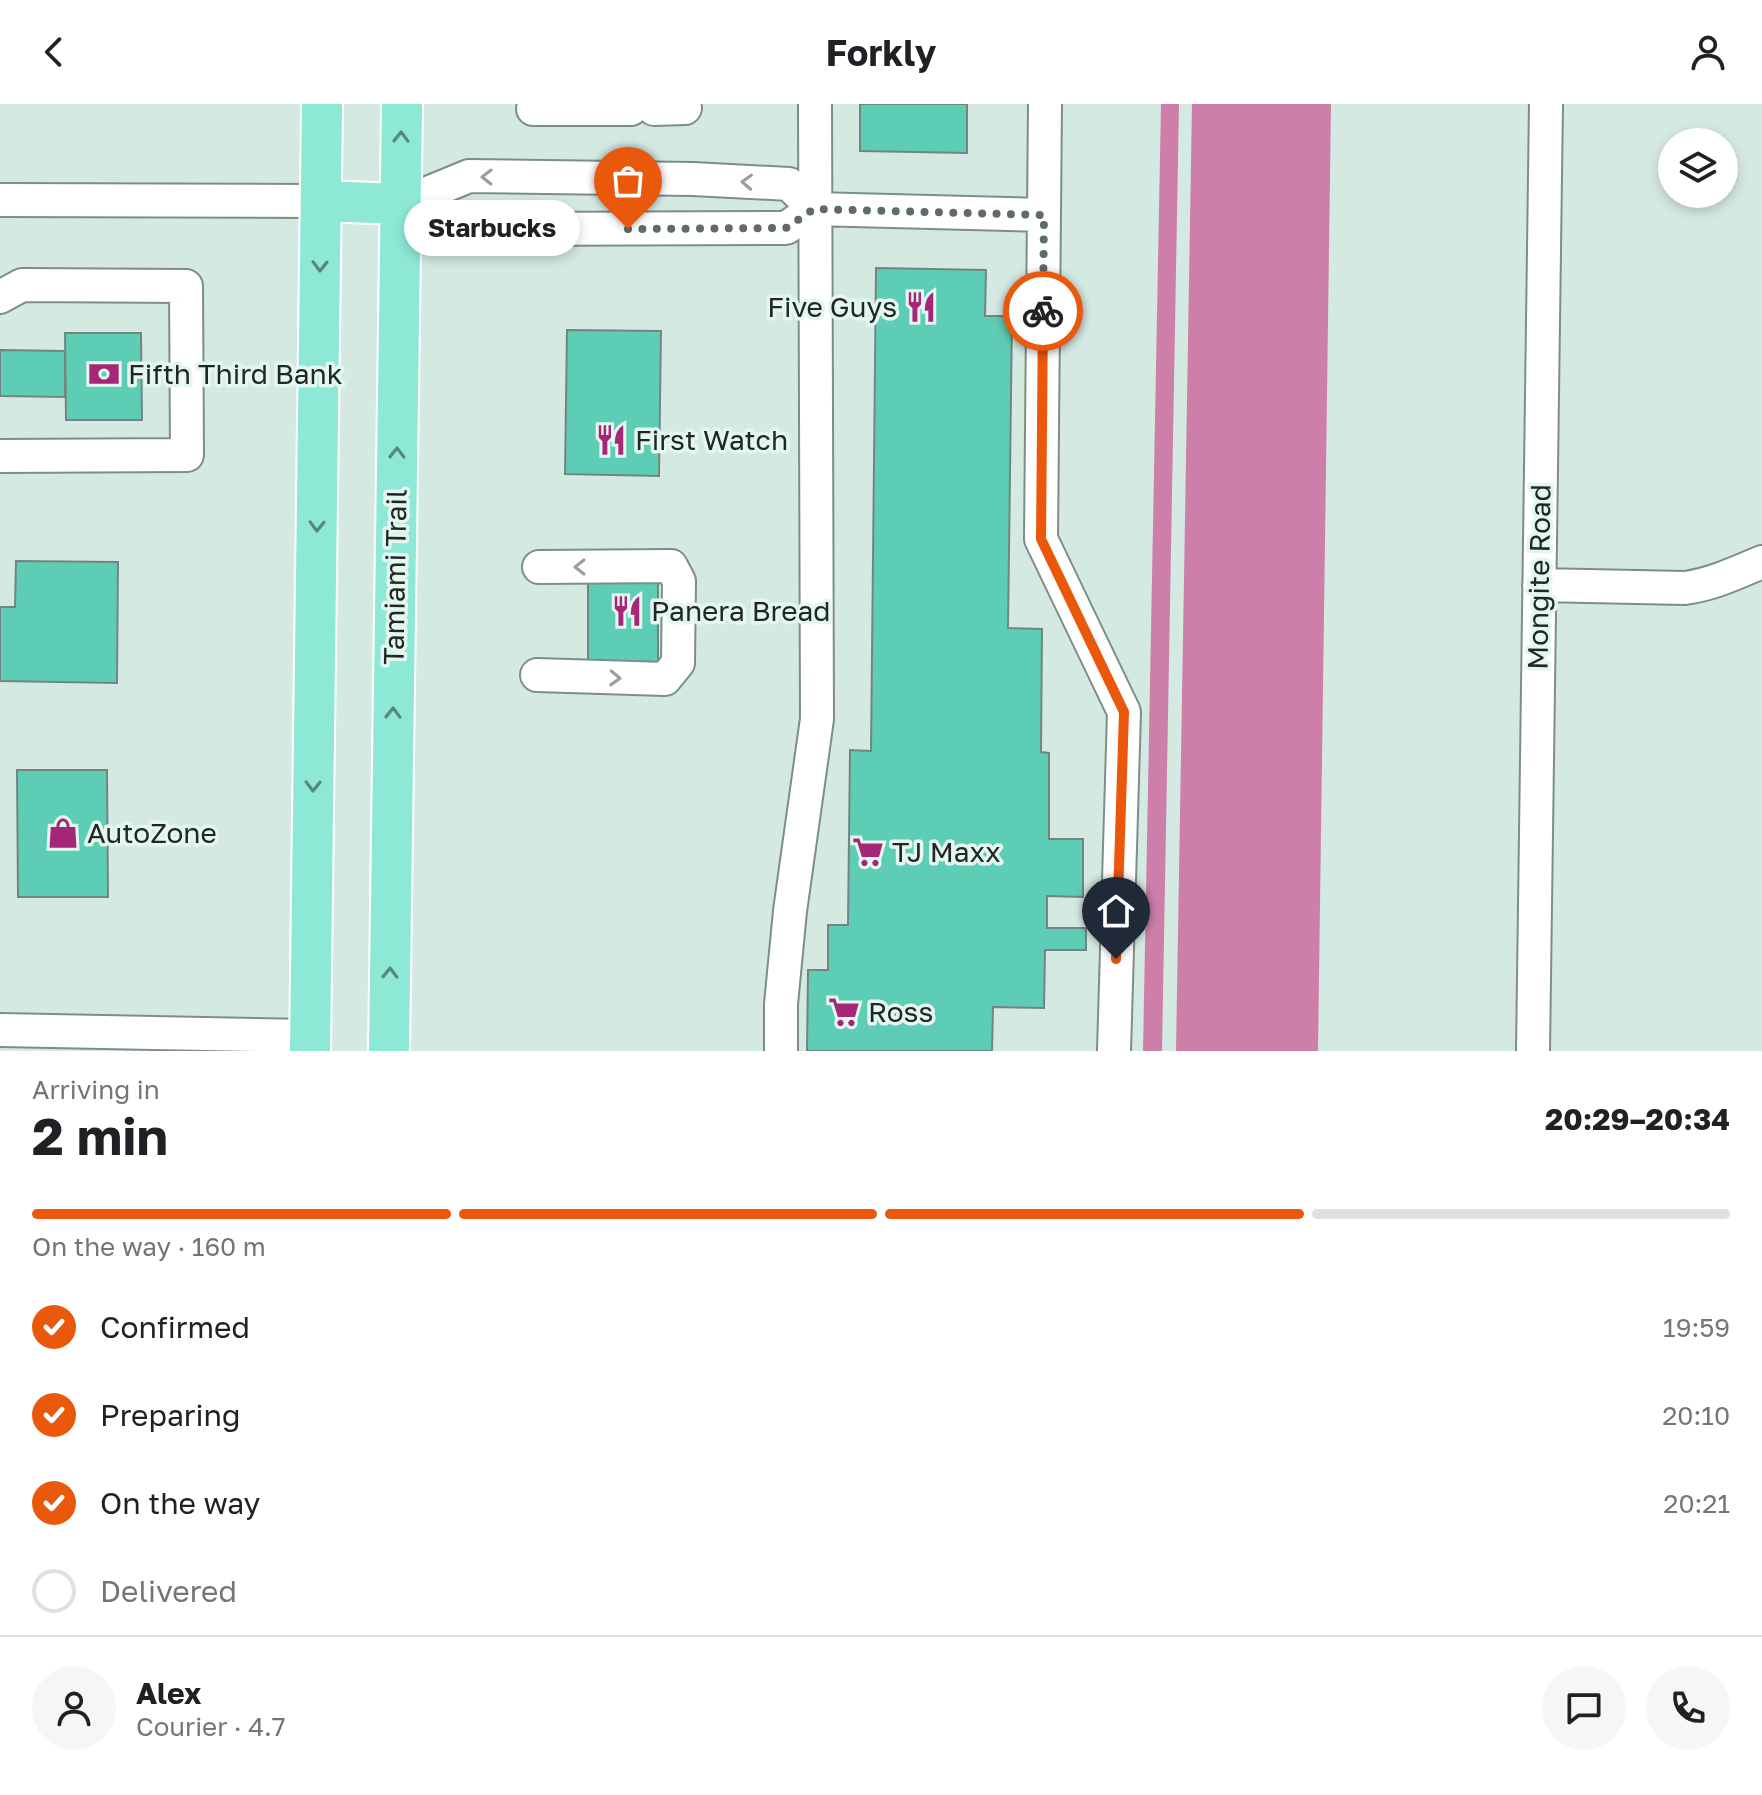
<!DOCTYPE html>
<html lang="en">
<head>
<meta charset="utf-8">
<style>
	body { margin:0; font-family:"Golos Text",sans-serif; background:#f6f6f6; color:#202124; height:100vh; display:flex; flex-direction:column; font-size:30px; white-space:nowrap }
	* { box-sizing:border-box; margin:0 }
	p { font-size:26px; color:#757577 }
	.icon { flex:none; width:44px; height:44px; fill:none; stroke:currentColor; stroke-width:2; stroke-linecap:round; stroke-linejoin:round }
	.map { position:relative; height:947px; overflow:hidden }
	.drawer { display:flex; flex-direction:column; background:#fff; flex:1 }
	.drawer>* { flex:none }
	.controls { position:absolute; left:1658px; top:24px; display:grid; gap:16px }
	.controls a { display:grid; place-items:center; width:80px; height:80px; border-radius:50%; background:#fff; box-shadow:0 4px 12px #0003; font-size:40px }
	.pin { position:absolute; display:grid; place-items:center; width:68px; height:68px; color:#fff; margin:-82px -34px; border-radius:50% 50% 50% 0; rotate:-45deg; box-shadow:0 0 8px #0007 }
	.pin .icon { rotate:45deg }
	.courier { position:absolute; display:grid; place-items:center; width:80px; height:80px; margin:-40px; border:6px solid #ea580c; border-radius:50%; background:#fff; color:#222; box-shadow:0 2px 10px #0007 }
	.bubble { position:absolute; height:56px; border-radius:28px; background:#fff; box-shadow:0 4px 12px #0003; font-size:26px; font-weight:700; line-height:56px; text-align:center }
	.headline em { font-style:normal; font-weight:700 }
	.headline div { display:flex; flex-direction:column-reverse }
	.headline { display:flex; align-items:center; justify-content:space-between; height:136px; padding:0 32px }
	h1 { font-size:52px; font-weight:700; line-height:60px }
	.bar { display:grid; grid-template-columns:repeat(4,1fr); gap:12px 8px; align-content:center; height:96px; padding:0 32px }
	.bar i { height:10px; border-radius:6px; background:#e0e0e0 }
	.bar .on { background:#ea580c }
	.bar p { grid-column:span 4 }
	.line { display:flex; align-items:center; gap:20px; padding:0 32px; border-top:2px solid #e0e0e0 }
	.line div { flex:1 }
	.round { display:grid; place-items:center; flex:none; width:84px; height:84px; border-radius:42px; background:#f6f6f6 }
	ol { padding:0 32px; list-style:none }
	li { display:flex; align-items:center; gap:24px; height:88px }
	li p { margin-inline-start:auto }
	li .icon { padding:8px; border-radius:50%; background:#ea580c; color:#fff; stroke-width:4 }
	li:last-child { color:#757577 }
	li i { width:44px; height:44px; border:4px solid #e0e0e0; border-radius:50% }
	header { display:flex; justify-content:space-between; align-items:center; height:104px; padding:0 32px; background:#fff; font-size:36px; font-weight:700 }
	.map>svg:first-child { display:block }
</style>
</head>
<body>
<header><svg class="icon" aria-label="back" viewBox="0 0 24 24"><path d="M15 5l-7 7 7 7"/></svg>Forkly<svg class="icon" aria-label="person" viewBox="0 0 24 24"><circle cx="12" cy="8" r="4"/><path d="M4 21q1-7 8-7t8 7"/></svg></header>
<div class="map">
<svg width="1762" height="947" viewBox="0 0 1762 947">
	<rect width="100%" height="100%" fill="#d5e9e3"/>
	<path fill="#cd7fa9" d="M1161,0h18l-17,947h-19z
		M1192,0h139l-13,947h-142z"/>
	<path fill="#5ecdb5" stroke="#738580" stroke-width="2" d="M860,0h107v49l-107,-2z
		M876,164l110,2 -1,46h27l-4,312 34,1 -1,123 8,1v86h34v58l-36,-1v32h39v22h-41l-1,58 -51,-1 -1,44h-185l1,-81h20v-45h20l2,-175 21,1z
		M567,226l94,1 -2,145 -94,-2z
		M65,229h76l1,87h-76z
		M0,246l65,1v46l-65,-1z
		M16,457l102,1 -1,121 -117,-2v-74h15z
		M588,476h70v88h-70z
		M17,666h90l1,127h-90z"/>
	<g fill="none" stroke-linecap="round" stroke-linejoin="round">
		<defs>
			<path id="minor" d="M1045,0l-4,435 83,173 -10,339
				M533,5h98
				M654,5l31,-1
				M0,96l321,1
				M401,100l71,25 314,-1 28,-19 230,6
				M401,100l68,-28 224,3 96,5 25,25
				M0,193l22,-12 164,1 1,169 -187,1
				M1539,481l146,3c28,-4 51,-15 77,-26
				M537,571l128,4 13,-16 1,-82 -8,-15 -132,1
				M0,926l310,6
				M781,947v-47l9,-93 27,-192 -2,-615
				M1533,947l13,-947"/>
			<path id="major" d="M321,97l80,3
				M310,947l12,-947
				M389,947l13,-947"/>
		</defs>
		<use href="#minor" stroke="#7c8e89" stroke-width="36"/>
		<use href="#major" stroke="#fff" stroke-width="44"/>
		<use href="#minor" stroke="#fff" stroke-width="32"/>
		<use href="#major" stroke="#8ee8d6" stroke-width="40"/>
	</g>
	<defs><path id="oneway-chevron" d="M-2-3.5L2.5 0L-2 3.5" fill="none" stroke-width="1.6" stroke-linecap="round" stroke-linejoin="round" transform="scale(2)"/></defs>
	<g stroke="#57887e">
		<use href="#oneway-chevron" transform="translate(401 33) rotate(-89)"/>
		<use href="#oneway-chevron" transform="translate(320 162) rotate(91)"/>
		<use href="#oneway-chevron" transform="translate(397 349) rotate(-89)"/>
		<use href="#oneway-chevron" transform="translate(317 422) rotate(91)"/>
		<use href="#oneway-chevron" transform="translate(393 609) rotate(-89)"/>
		<use href="#oneway-chevron" transform="translate(313 682) rotate(91)"/>
		<use href="#oneway-chevron" transform="translate(390 869) rotate(-89)"/>
	</g>
	<g stroke="#9b9e9d">
		<use href="#oneway-chevron" transform="translate(487 73) rotate(-179)"/>
		<use href="#oneway-chevron" transform="translate(747 78) rotate(-177)"/>
		<use href="#oneway-chevron" transform="translate(580 463) rotate(180)"/>
		<use href="#oneway-chevron" transform="translate(615 574) rotate(2)"/>
	</g>
	<g fill="none" stroke-linecap="round" stroke-linejoin="round">
		<path stroke="#5f6b68" stroke-width="8" stroke-dasharray="0 14.4" d="M628,125l158,-1 28,-19 230,6 -1,96"/>
		<path stroke="#ea580c" stroke-width="10" d="M1043,207l-2,228 83,173 -8,247"/>
	</g>
	<defs>
		<symbol id="restaurant-bare" viewBox="-9 -9 18 18"><path d="M-5-6h1v4h1v-4h1v4h1v-4h1v5L-1.5 .5V6h-2V.5L-5-1ZM5-6V6H3V1.5H1.5Q1.5-4 5-6Z" fill="#a62778" stroke="#e3f6f0" stroke-width="2.5" paint-order="stroke"/></symbol>
		<symbol id="bank-bare" viewBox="-9 -9 18 18"><path d="M-6-4H6V4H-6ZM0-2.3a2.3 2.3 0 1 0 0 4.6a2.3 2.3 0 1 0 0-4.6Z" fill="#a62778" stroke="#e3f6f0" stroke-width="2.5" paint-order="stroke"/></symbol>
		<symbol id="shop-bare" viewBox="-9 -9 18 18"><path d="M-5-2.5h2.3a2.7 3.5 0 0 1 5.4 0H5L5.5 6h-11ZM-1.5-2.5h3a1.5 2.3 0 0 0-3 0Z" fill="#a62778" stroke="#e3f6f0" stroke-width="2.5" paint-order="stroke"/></symbol>
		<symbol id="supermarket-bare" viewBox="-9 -9 18 18"><path d="M-6-5.5h2.5l.6 2H6L4.5 2H-2.5L-4.4-4H-6ZM-1.5 3.2a1.3 1.3 0 1 0 .1 0ZM3 3.2a1.3 1.3 0 1 0 .1 0Z" fill="#a62778" stroke="#e3f6f0" stroke-width="2.5" paint-order="stroke"/></symbol>
	</defs>
	<g fill-rule="evenodd">
		<use href="#restaurant-bare" x="899" y="181" width="44" height="44"/>
		<use href="#bank-bare" x="82" y="248" width="44" height="44"/>
		<use href="#restaurant-bare" x="589" y="314" width="44" height="44"/>
		<use href="#restaurant-bare" x="605" y="485" width="44" height="44"/>
		<use href="#shop-bare" x="41" y="707" width="44" height="44"/>
		<use href="#supermarket-bare" x="846" y="726" width="44" height="44"/>
		<use href="#supermarket-bare" x="822" y="886" width="44" height="44"/>
	</g>
	<g text-anchor="middle" stroke-width="7" stroke-linejoin="round" paint-order="stroke">
		<g font-size="28" fill="#202725" stroke="#e3f6f0" text-anchor="start">
			<text x="897" y="213" text-anchor="end">Five Guys</text>
			<text x="128" y="280">Fifth Third Bank</text>
			<text x="635" y="346">First Watch</text>
			<text x="651" y="517">Panera Bread</text>
			<text x="87" y="739">AutoZone</text>
			<text x="892" y="758">TJ Maxx</text>
			<text x="868" y="918">Ross</text>
		</g>
		<g font-size="28" fill="#202725" stroke="#e3f6f0">
			<text transform="translate(395 473) rotate(-89)" y="10">Tamiami Trail</text>
			<text transform="translate(1539 473) rotate(-89)" y="10">Mongite Road</text>
		</g>
	</g>
</svg>
<div class="controls">
<a><svg class="icon" aria-label="layers" viewBox="0 0 24 24"><path d="M12 4l9 5-9 5-9-5zM3 14l9 5 9-5"/></svg></a>
</div>
<div class="pin" style="left:628px;top:125px;background:#ea580c"><svg class="icon" aria-label="bag" viewBox="0 0 24 24"><path d="M5 8h14l-1 12H6zM9 8a3 3 0 0 1 6 0"/></svg></div>
<div class="pin" style="left:1116px;top:855px;background:#1f2937"><svg class="icon" aria-label="home" viewBox="0 0 24 24"><path d="M3 11l9-7 9 7M6 9v11h12V9"/></svg></div>
<div class="courier" style="left:1043px;top:207px"><svg class="icon" aria-label="bike" viewBox="0 0 24 24"><circle cx="6" cy="16" r="4"/><circle cx="18" cy="16" r="4"/><path d="M6 16l4-8h5l3 8M10 8l3 8H6M13 5h3"/></svg></div>
<div class="bubble" style="left:404px;top:96px;width:176px">Starbucks</div>
</div>
<section class="drawer">
<div class="headline"><div><h1>2 min</h1><p>Arriving in</p></div><em>20:29–20:34</em></div>
<div class="bar"><i class="on"></i><i class="on"></i><i class="on"></i><i></i><p>On the way · 160 m</p></div>
<ol>
<li><svg class="icon" aria-label="check" viewBox="0 0 24 24"><path d="M5 12l5 5 9-10"/></svg>Confirmed<p>19:59</p></li>
<li><svg class="icon" aria-label="check" viewBox="0 0 24 24"><path d="M5 12l5 5 9-10"/></svg>Preparing<p>20:10</p></li>
<li><svg class="icon" aria-label="check" viewBox="0 0 24 24"><path d="M5 12l5 5 9-10"/></svg>On the way<p>20:21</p></li>
<li><i></i>Delivered</li>
</ol>
<div class="line" style="height:144px"><a class="round"><svg class="icon" aria-label="person" viewBox="0 0 24 24"><circle cx="12" cy="8" r="4"/><path d="M4 21q1-7 8-7t8 7"/></svg></a><div><b>Alex</b><p>Courier · 4.7</p></div><a class="round"><svg class="icon" aria-label="chat" viewBox="0 0 24 24"><path d="M4 5h16v11H9l-5 4z"/></svg></a><a class="round"><svg class="icon" aria-label="phone" viewBox="0 0 24 24"><path d="M5 4h4l2 5-3 2q2 4 5 5l2-3 5 2v4C11 20 4 13 5 4z"/></svg></a></div>
</section>
</body>
</html>
